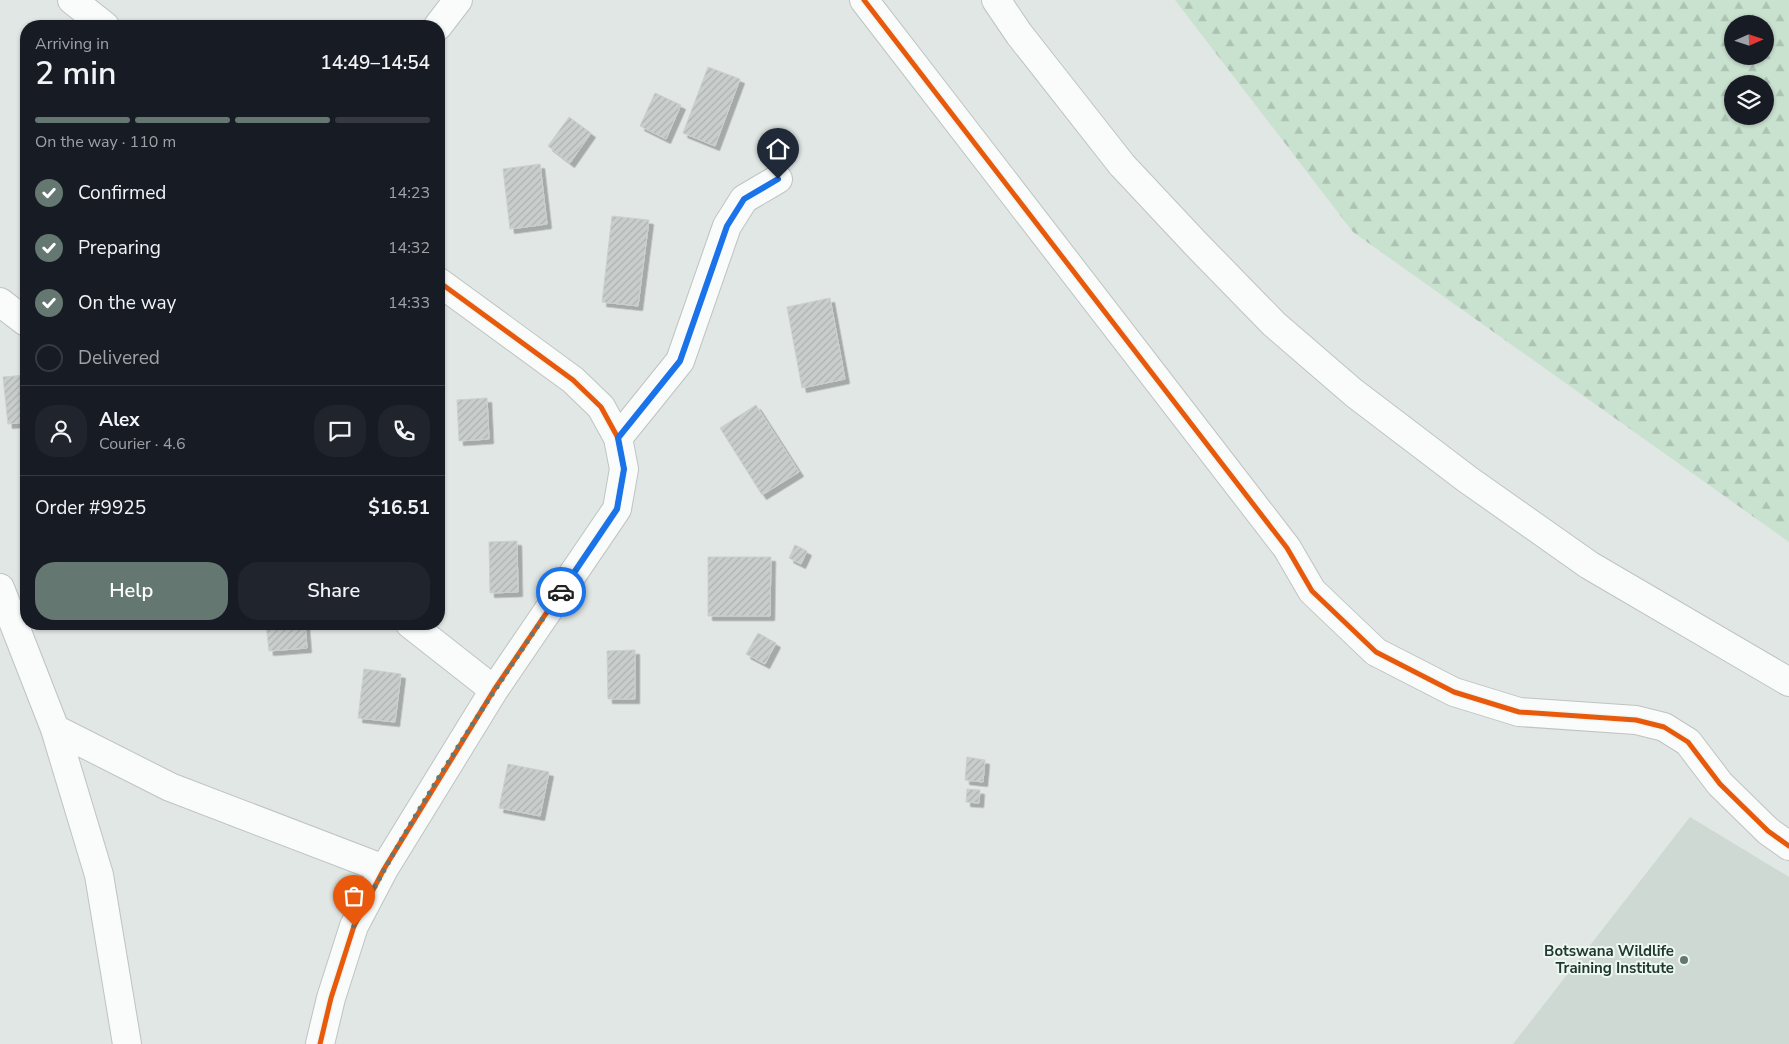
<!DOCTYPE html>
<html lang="en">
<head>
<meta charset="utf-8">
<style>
	body { margin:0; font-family:"Nunito Sans",sans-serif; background:#20242c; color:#f1f3f6; height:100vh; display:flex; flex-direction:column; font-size:19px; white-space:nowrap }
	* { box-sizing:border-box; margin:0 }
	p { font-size:16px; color:#9ea1a6 }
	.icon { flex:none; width:28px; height:28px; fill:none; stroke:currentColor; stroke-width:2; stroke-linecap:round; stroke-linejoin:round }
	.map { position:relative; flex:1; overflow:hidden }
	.panel { position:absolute; left:20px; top:20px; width:425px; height:610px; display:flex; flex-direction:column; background:#171b24; border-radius:20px; box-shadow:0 1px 4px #0004 }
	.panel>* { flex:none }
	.needle { width:32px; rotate:87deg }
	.controls { position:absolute; left:1724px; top:15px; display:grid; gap:10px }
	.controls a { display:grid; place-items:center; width:50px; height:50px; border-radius:50%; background:#171b24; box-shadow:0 1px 4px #0004; font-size:25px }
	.pin { position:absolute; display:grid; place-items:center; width:42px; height:42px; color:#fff; margin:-51px -21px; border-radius:50% 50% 50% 0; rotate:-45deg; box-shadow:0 0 5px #0007 }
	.pin .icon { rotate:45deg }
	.courier { position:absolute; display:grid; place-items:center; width:50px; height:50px; margin:-25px; border:4px solid #1a73e8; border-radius:50%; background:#fff; color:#222; box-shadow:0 1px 6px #0007 }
	.summary em { font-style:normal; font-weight:600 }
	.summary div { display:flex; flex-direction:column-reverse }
	.summary { display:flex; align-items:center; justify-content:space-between; height:85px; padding:0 15px }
	h1 { font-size:32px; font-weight:600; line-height:38px }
	.bar { display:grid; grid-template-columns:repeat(4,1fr); gap:8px 5px; align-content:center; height:60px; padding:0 15px }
	.bar i { height:6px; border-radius:4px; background:#363941 }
	.bar .on { background:#647770 }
	.bar p { grid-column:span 4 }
	.line { display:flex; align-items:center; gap:12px; padding:0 15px; border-top:1px solid #363941 }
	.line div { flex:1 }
	.round { display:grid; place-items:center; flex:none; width:52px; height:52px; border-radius:20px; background:#20242c }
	ol { padding:0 15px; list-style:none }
	li { display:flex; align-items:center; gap:15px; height:55px }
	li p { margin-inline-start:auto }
	li .icon { padding:5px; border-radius:50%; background:#647770; color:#fff; stroke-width:4 }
	li:last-child { color:#9ea1a6 }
	li i { width:28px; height:28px; border:2px solid #363941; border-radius:50% }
	.primary-button { display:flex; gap:10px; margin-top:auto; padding:10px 15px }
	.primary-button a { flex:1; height:58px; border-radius:20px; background:#647770; color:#fff; font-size:20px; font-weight:600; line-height:58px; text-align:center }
	.primary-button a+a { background:#20242c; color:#f1f3f6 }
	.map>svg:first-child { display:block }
</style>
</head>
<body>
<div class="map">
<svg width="1789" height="1044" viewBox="0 0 1789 1044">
	<defs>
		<pattern id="forest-firs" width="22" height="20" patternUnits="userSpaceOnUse" patternTransform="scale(1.25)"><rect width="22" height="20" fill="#c9e1cf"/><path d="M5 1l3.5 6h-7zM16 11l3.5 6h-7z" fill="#acc2b2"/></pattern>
		<pattern id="building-hatch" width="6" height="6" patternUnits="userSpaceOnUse" patternTransform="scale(1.25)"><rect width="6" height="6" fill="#c9cecc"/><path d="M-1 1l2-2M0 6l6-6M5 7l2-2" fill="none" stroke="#acb2b0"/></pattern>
		<filter id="shadow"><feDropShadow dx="4.5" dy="4.5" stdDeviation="0" flood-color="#0004"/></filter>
	</defs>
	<rect width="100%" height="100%" fill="#e1e7e4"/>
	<path fill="#ced9d4" d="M1690,817l99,60v167h-276z"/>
	<path fill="url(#forest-firs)" fill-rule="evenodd" d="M1175,0h614v542l-436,-310zM1732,24h33v32h-33zM1732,84h33v32h-33z"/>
	<path fill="url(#building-hatch)" stroke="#cad0cd" filter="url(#shadow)" d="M708,67l32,12 -25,67 -32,-13z
		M655,93l26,12 -15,34 -26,-13z
		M569,117l22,16 -21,30 -22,-17z
		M540,164l7,60 -37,5 -7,-60z
		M612,216l37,4 -11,86 -36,-4z
		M830,298l15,81 -43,9 -15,-81z
		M26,375v47l-18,2 -5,-47z
		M487,398l2,41 -30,2 -2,-41z
		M756,405l43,67 -37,23 -42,-67z
		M517,541l1,51 -28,1 -1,-51z
		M795,545l12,6 -6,13 -12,-6z
		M708,557h63l-1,59h-62z
		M266,624h39l2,24 -38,3z
		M758,633l18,10 -11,21 -19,-10z
		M635,650v49h-27l-1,-48z
		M364,669l37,5 -6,48 -37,-4z
		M967,757l18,3 -2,22 -18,-2z
		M508,764l41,8 -9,44 -41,-8z
		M967,789l13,1 -1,13 -13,-1z"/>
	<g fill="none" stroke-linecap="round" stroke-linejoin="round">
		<defs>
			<path id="street" d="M72,0l33,26
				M864,0l423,548 25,43 64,61 78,40 65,20 117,8 28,7 24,15 32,42 48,47 21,15
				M438,26l20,-26
				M0,302l26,20
				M618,438l62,-77 47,-135 17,-27 34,-20
				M0,588l55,141 44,146 28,169
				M410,624l84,66
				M55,729l115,58 214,82
				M320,1044l11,-46 23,-72 30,-57 110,-179 123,-181 7,-40 -6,-31 -17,-31 -28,-27 -134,-98"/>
			<path id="secondary" d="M996,0l23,34 103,131 74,79 78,80 80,69 113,86 122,86 200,117"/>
		</defs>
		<use href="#street" stroke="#bec4c1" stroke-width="30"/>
		<use href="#secondary" stroke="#bdc5c1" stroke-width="30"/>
		<use href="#street" stroke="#fafbfb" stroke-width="28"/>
		<use href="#secondary" stroke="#fafbfb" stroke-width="28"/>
		<defs>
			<path id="cycleway" d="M864,0l423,548 25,43 64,61 78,40 65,20 117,8 28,7 24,15 32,42 48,47 21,15
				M320,1044l11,-46 23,-72 30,-57 110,-179 123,-181 7,-40 -6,-31 -17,-31 -28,-27 -134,-98"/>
		</defs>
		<use href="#cycleway" stroke="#eef7f2" stroke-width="8"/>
		<use href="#cycleway" stroke="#e8590c" stroke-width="5"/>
	</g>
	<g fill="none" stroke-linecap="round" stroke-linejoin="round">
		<path stroke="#647770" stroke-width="5" stroke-dasharray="0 9" d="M354,926c60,-116 133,-226 207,-334"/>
		<path stroke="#1a73e8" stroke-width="6" d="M561,592l56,-83 7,-40 -6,-31 62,-77 47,-135 17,-27 34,-20"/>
	</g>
	<circle fill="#647770" stroke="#eef7f2" stroke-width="2" cx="1684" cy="960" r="5"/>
	<g text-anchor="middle" stroke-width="4" stroke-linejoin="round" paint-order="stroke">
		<g font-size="15" font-weight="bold" fill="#203a31" stroke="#eef7f2" text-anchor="end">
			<text x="1674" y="956">Botswana Wildlife<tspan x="1674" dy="17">Training Institute</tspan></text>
		</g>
	</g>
</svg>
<div class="controls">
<a><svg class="needle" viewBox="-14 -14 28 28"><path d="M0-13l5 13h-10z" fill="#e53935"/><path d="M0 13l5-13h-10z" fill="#9ea1a6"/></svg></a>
<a><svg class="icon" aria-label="layers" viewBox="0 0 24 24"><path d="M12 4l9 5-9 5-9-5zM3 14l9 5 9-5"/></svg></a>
</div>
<div class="pin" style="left:354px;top:926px;background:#ea580c"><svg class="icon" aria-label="bag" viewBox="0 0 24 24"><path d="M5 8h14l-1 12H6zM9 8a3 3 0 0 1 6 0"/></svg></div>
<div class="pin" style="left:778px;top:179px;background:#1f2937"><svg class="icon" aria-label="home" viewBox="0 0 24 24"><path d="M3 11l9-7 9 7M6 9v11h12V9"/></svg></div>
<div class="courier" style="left:561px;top:592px"><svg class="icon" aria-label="car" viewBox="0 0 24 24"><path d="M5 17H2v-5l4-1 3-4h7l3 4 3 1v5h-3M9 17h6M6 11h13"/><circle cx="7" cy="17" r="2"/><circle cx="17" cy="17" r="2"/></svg></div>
<section class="panel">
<div class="summary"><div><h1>2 min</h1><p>Arriving in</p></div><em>14:49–14:54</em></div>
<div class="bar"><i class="on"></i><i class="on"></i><i class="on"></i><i></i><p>On the way · 110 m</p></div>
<ol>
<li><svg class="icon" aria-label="check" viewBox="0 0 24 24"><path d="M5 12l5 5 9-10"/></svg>Confirmed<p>14:23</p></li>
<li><svg class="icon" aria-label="check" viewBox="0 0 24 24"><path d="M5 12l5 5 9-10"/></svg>Preparing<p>14:32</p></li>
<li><svg class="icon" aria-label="check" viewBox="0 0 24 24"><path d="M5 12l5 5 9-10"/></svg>On the way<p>14:33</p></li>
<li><i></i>Delivered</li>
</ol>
<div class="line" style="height:90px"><a class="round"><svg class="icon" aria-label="person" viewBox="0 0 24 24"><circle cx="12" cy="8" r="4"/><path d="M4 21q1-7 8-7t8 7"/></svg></a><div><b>Alex</b><p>Courier · 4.6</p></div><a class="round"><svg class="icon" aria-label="chat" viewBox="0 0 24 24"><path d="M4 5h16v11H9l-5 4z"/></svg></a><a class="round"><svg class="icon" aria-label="phone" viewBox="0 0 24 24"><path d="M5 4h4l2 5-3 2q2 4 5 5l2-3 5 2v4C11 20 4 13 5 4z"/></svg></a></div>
<div class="line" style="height:65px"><div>Order #9925</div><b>$16.51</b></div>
<div class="primary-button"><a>Help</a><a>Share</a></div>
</section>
</div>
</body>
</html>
